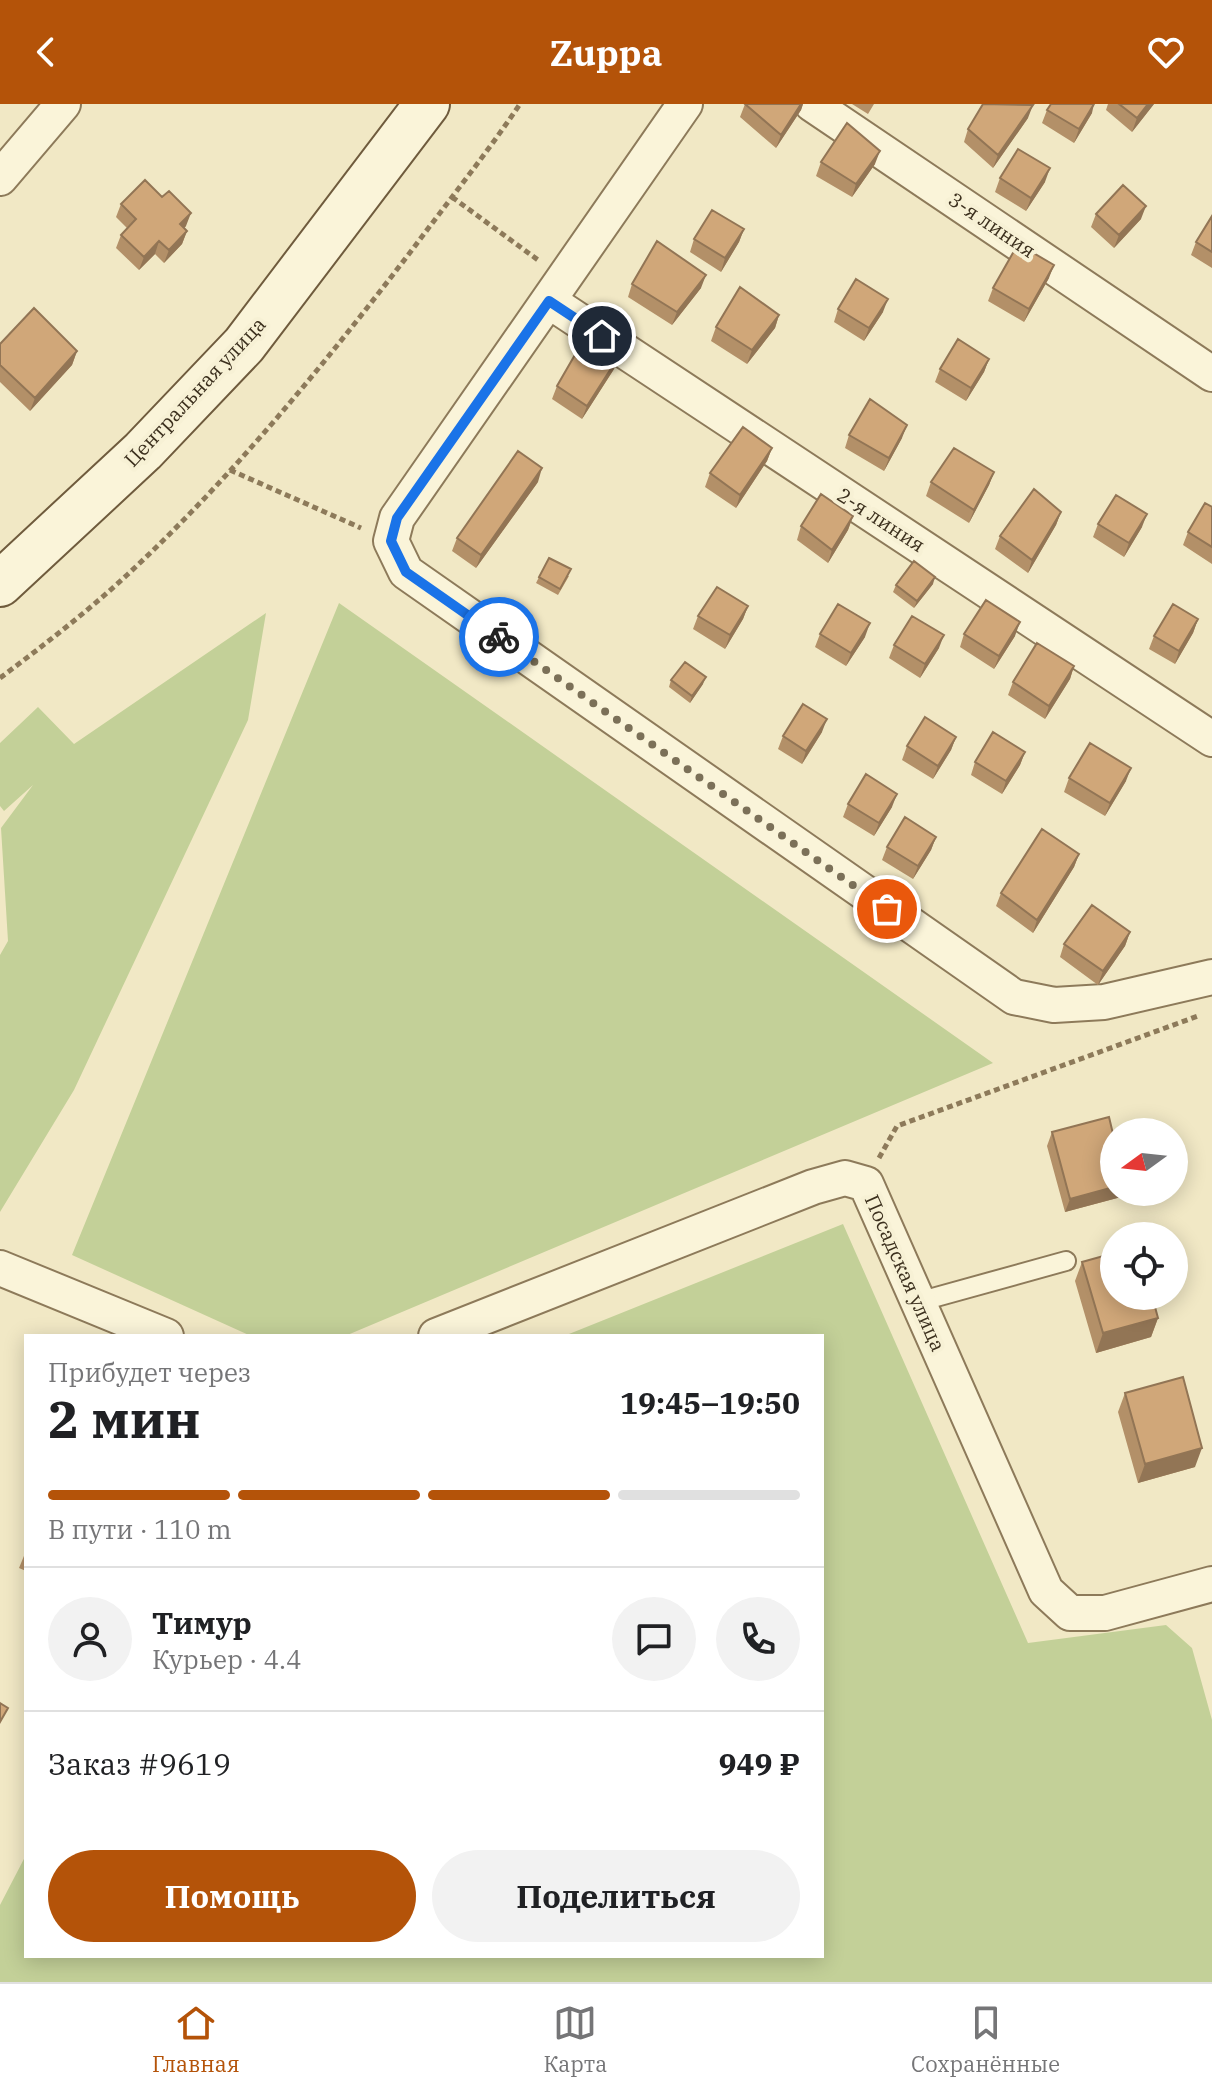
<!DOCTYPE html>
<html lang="ru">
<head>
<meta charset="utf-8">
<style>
	body { margin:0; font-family:"IBM Plex Serif",serif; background:#f2f2f2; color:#202124; height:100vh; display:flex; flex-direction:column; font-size:30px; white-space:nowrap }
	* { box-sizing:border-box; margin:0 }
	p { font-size:26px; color:#757577 }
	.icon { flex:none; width:44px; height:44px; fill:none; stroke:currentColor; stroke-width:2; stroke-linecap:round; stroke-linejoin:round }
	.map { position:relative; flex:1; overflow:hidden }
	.side { position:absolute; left:24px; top:1230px; width:800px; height:624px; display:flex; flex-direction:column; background:#fff; border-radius:0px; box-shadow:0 4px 20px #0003 }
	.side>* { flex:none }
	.needle { width:52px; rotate:255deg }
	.tools { position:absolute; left:1100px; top:1014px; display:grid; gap:16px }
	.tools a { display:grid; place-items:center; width:88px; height:88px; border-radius:50%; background:#fff; box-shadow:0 4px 20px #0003; font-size:40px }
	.pin { position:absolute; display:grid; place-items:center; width:68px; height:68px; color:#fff; margin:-34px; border:4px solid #fff; border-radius:50%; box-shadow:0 2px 8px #0007 }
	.courier { position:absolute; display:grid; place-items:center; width:80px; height:80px; margin:-40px; border:6px solid #1a73e8; border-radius:50%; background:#fff; color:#222; box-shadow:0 2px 10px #0007 }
	.head em { font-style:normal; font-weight:700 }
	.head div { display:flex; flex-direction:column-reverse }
	.head { display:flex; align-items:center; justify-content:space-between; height:136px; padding:0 24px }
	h1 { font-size:52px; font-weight:700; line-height:60px }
	.bar { display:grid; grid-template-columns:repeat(4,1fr); gap:12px 8px; align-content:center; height:96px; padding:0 24px }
	.bar i { height:10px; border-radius:6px; background:#e0e0e0 }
	.bar .active { background:#b45309 }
	.bar p { grid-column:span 4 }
	.line { display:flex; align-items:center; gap:20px; padding:0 24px; border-top:2px solid #e0e0e0 }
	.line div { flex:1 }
	.round { display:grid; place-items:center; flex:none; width:84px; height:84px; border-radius:42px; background:#f2f2f2 }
	.primary-button { display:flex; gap:16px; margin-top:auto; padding:16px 24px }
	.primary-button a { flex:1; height:92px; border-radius:48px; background:#b45309; color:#fff; font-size:32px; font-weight:700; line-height:92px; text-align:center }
	.primary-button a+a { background:#f2f2f2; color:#202124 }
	header { display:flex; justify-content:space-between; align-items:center; height:104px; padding:0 24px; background:#b45309; color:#fff; font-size:36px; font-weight:700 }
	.menu { display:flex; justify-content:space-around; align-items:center; height:112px; border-top:2px solid #e0e0e0; background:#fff; font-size:22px; color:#757577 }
	.menu a { display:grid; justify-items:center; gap:4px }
	.menu .active { color:#b45309 }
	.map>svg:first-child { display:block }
</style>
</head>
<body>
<header><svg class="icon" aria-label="back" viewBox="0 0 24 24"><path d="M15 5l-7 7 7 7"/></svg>Zuppa<svg class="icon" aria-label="heart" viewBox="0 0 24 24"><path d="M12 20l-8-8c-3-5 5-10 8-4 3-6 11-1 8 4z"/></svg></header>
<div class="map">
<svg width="1212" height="1878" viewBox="0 0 1212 1878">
	<rect width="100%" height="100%" fill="#f1e8c5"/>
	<path fill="#c3d098" d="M339,499l654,460 -648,273h-94l-179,-81z
		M266,509l-18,107 -174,370 -74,122v-257l8,-14 -7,-113 32,-43 -29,26 -4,-5v-63l38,-36 36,37z
		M843,1120l185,419 138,-18 26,23 20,72v262h-1212v-77l26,-50v101h796v-620h-258z"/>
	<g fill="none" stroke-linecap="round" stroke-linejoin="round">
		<defs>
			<path id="service" d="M918,1198l148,-41"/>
			<path id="minor" d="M685,0l-288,414 -6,23 15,31 608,425 40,8 50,-3 108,-25
				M812,0l400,270
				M0,74l63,-74
				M549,197l663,438
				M0,1164l166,68
				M436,1232l377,-149 32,-9 21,6 180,407 24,22h35l107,-29"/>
			<path id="secondary" d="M0,480l143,-133 101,-106 183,-241"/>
		</defs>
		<use href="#service" stroke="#8d7a5a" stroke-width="22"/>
		<use href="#minor" stroke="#8d7a5a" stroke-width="38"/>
		<use href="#secondary" stroke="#6f5b3d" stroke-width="48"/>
		<path stroke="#8d7a5a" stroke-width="5" stroke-dasharray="6 4" stroke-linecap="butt" d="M452,93l86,63
			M230,366l131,58
			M0,574c44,-33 87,-66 127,-103 107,-99 200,-214 288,-329 35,-47 72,-93 105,-142
			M879,1054l18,-32 301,-110"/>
		<use href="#service" stroke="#faf4d9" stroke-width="18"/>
		<use href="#minor" stroke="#faf4d9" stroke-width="34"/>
		<use href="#secondary" stroke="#faf4d9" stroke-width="44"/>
	</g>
	<path fill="#b39068" d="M745,0h58l-2,6 -25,38 -36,-31z
		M852,0h22l-6,10z
		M1108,0h46l-22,28 -26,-22z
		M1047,6l45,3 -18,30 -32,-20z
		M1028,14l-35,50 -29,-26 4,-13z
		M821,58l54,2 -23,33 -36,-21z
		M1000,74l45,4 -19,29 -31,-19z
		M162,93l24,29 -2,2 3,3 -5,13 -18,19 -9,-9 -16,16 -23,-22 5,-13 6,-7 -11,-11 5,-13z
		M1096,110l45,5 -27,29 -23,-21z
		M1212,112v52l-21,-13 5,-13z
		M744,125l-5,13 -18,30 -31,-20 4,-13z
		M1049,174l-25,44 -36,-21 5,-13z
		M632,180l69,4 -29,37 -44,-28z
		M838,205l45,3 -19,29 -30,-19z
		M779,211l-4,13 -28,36 -36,-23 5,-14z
		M0,240l77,7 -5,14 -42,46 -30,-29z
		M619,252l-5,13 -32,50 -30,-20 5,-13z
		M989,255l-5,13 -18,29 -31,-19 5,-13z
		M849,331l53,3 -18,33 -39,-23z
		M772,344l-5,13 -31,47 -31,-21 5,-14z
		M994,368l-5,13 -20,38 -43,-27 5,-14z
		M538,378l-62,86 -24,-17 5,-13z
		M1212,403v57l-29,-19 5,-13z
		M1061,408l-5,13 -28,48 -33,-24 5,-13z
		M853,412l-5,14 -20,33 -31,-23 4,-14z
		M1098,420l44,3 -18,30 -31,-20z
		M569,472l-11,19 -22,-12 3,-6z
		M933,480l-19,24 -21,-16 3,-7z
		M748,502l-5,13 -18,30 -32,-20 5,-13z
		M1198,515l-5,14 -18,31 -26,-15 5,-13z
		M820,530l45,3 -19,29 -31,-19z
		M964,530l51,2 -21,33 -34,-22z
		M894,541l45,3 -19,30 -31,-20z
		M1074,562l-4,13 -25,40 -37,-24 5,-13z
		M671,576l32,4 -13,19 -21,-16z
		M822,628l-20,32 -24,-15 5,-13z
		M956,633l-5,13 -18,29 -31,-19 5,-14z
		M1025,648l-5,13 -18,29 -31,-19 4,-13z
		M1069,674l57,3 -21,35 -41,-24z
		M848,700l44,3 -18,29 -31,-19z
		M936,733l-5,13 -18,29 -31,-19 5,-13z
		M1079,750l-5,13 -41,66 -37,-27 5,-13z
		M1130,828l-5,14 -27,39 -38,-28 4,-13z
		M1052,1028l62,60h9l-2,5 -56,15 -18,-66z
		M1082,1158l76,56 -7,19 -55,16 -21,-72z
		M1125,1289l70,74 -57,16 -20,-71z
		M26,1447v20l-7,-3z"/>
	<path fill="#927555" d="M801,0h2l-2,6 -25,38 5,-13z
		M1094,0l-2,9 -18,30 5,-14z
		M1148,0h6l-22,28 5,-14z
		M1033,1l-5,13 -35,50 5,-13z
		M880,47l-5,13 -23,33 4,-13z
		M1050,64l-5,14 -19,29 5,-13z
		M1146,102l-5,13 -27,29 5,-13z
		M191,109l-5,13 -11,12 5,-14z
		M744,125l-5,13 -18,30 4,-14z
		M187,127l-5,13 -18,19 5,-13z
		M159,137l-4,13 -16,16 5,-13z
		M1054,161l-5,13 -25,44 5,-13z
		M706,171l-5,13 -29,37 5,-13z
		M888,195l-5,13 -19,29 5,-13z
		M779,211l-4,13 -28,36 5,-14z
		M77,247l-5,14 -42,46 5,-13z
		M619,252l-5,13 -32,50 5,-13z
		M989,255l-5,13 -18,29 5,-13z
		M907,321l-5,13 -18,33 5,-13z
		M772,344l-5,13 -31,47 4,-13z
		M542,364l-4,14 -62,86 5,-13z
		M994,368l-5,13 -20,38 5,-13z
		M1061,408l-5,13 -28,48 4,-13z
		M1147,410l-5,13 -18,30 5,-14z
		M853,412l-5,14 -20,33 4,-13z
		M935,473l-2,7 -19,24 3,-7z
		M748,502l-5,13 -18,30 5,-14z
		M1198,515l-5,14 -18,31 4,-13z
		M1020,518l-5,14 -21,33 5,-13z
		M870,519l-5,14 -19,29 5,-13z
		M944,531l-5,13 -19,30 5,-14z
		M1074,562l-4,13 -25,40 4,-13z
		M706,573l-3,7 -13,19 2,-7z
		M827,615l-5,13 -20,32 4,-13z
		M956,633l-5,13 -18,29 5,-13z
		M1025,648l-5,13 -18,29 4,-13z
		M1131,664l-5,13 -21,35 5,-13z
		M897,690l-5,13 -18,29 5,-13z
		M936,733l-5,13 -18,29 5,-13z
		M1079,750l-5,13 -41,66 4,-13z
		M1130,828l-5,14 -27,39 5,-14z
		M1114,1083v5h9l-2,5 -56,15 5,-13z
		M1158,1214l-7,19 -55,16 7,-20z
		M1202,1344l-7,19 -57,16 7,-19z"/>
	<path fill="#d0a779" stroke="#927555" stroke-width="2" d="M745,0h56l-20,31z
		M983,0l50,1 -35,50 -30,-26z
		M1051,0h43l-15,25 -32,-19z
		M1119,0h29l-11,14z
		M847,19l33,28 -24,33 -35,-22z
		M1018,45l32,19 -19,30 -31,-20z
		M145,76l17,17 7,-6 22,22 -11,11 7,7 -18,19 -10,-9 -15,16 -23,-22 15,-16 -15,-15z
		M1123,81l23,21 -27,29 -23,-21z
		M712,106l32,19 -19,29 -31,-19z
		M1212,112v36l-16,-10z
		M657,137l49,34 -29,37 -45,-28z
		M1018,140l36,21 -25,44 -36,-21z
		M856,175l32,20 -19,29 -31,-19z
		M740,183l39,28 -27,35 -36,-23z
		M34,204l43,43 -42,47 -35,-33v-21z
		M587,230l32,22 -32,50 -30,-20z
		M958,235l31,20 -18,29 -31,-19z
		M870,295l37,26 -18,33 -40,-23z
		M743,323l29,21 -32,47 -30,-22z
		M954,344l40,24 -20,38 -43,-28z
		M518,347l24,17 -61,87 -24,-17z
		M1034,385l27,23 -29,48 -32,-24z
		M821,390l32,22 -21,34 -31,-24z
		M1116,391l31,19 -18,29 -31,-19z
		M1205,399l7,4v40l-24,-15z
		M549,454l22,11 -11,20 -21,-12z
		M914,457l21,16 -18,24 -21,-16z
		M717,483l31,19 -18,29 -32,-19z
		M986,496l34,22 -21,34 -35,-22z
		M838,500l32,19 -19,30 -31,-19z
		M1173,500l25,15 -19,32 -25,-15z
		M912,512l32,19 -19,29 -31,-19z
		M1037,539l37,23 -25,40 -36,-24z
		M685,558l21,15 -14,19 -21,-16z
		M803,600l24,15 -21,32 -23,-15z
		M925,613l31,20 -18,29 -31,-20z
		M993,628l32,20 -19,29 -31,-19z
		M1090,639l41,25 -21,35 -41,-25z
		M866,670l31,20 -18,29 -31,-19z
		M905,713l31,20 -18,29 -31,-19z
		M1042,725l37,25 -42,66 -36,-27z
		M1092,801l38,27 -27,39 -39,-27z
		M1109,1013l5,21v49l-44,12 -18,-67z
		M1114,1149v43h38l6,22 -55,15 -21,-71z
		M1183,1273l19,71 -57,16 -20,-71z
		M0,1599l8,5 -8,14z"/>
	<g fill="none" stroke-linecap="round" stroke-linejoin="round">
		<path stroke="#7b7058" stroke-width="8" stroke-dasharray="0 14.4" d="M499,533l388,272"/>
		<path stroke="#1a73e8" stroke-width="10" d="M499,533l-93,-65 -15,-31 6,-23 152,-217 53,35"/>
	</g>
	<g text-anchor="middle" stroke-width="8" stroke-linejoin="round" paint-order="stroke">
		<g font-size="20" fill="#3c301e" stroke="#f7f1d5">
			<text transform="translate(992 121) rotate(34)" y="7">3-я линия</text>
			<text transform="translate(195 288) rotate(-47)" y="7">Центральная улица</text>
			<text transform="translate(881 416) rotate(33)" y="7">2-я линия</text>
			<text transform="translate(905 1169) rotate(66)" y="7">Посадская улица</text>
		</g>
	</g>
</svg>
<div class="tools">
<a><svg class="needle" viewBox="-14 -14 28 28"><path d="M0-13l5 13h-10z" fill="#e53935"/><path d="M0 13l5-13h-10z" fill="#757577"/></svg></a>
<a><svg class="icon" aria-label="locate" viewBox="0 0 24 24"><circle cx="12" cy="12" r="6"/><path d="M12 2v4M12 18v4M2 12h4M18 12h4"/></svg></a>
</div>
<div class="pin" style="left:887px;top:805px;background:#ea580c"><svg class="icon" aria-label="bag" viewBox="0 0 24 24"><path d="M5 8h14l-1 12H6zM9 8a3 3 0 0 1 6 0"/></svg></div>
<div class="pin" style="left:602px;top:232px;background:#1f2937"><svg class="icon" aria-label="home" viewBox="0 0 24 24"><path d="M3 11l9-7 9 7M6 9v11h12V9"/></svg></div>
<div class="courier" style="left:499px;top:533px"><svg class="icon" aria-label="bike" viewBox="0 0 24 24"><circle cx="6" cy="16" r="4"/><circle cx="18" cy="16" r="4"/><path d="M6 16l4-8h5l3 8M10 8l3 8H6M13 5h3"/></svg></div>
<section class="side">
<div class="head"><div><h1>2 мин</h1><p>Прибудет через</p></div><em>19:45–19:50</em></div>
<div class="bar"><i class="active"></i><i class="active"></i><i class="active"></i><i></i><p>В пути · 110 m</p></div>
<div class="line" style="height:144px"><a class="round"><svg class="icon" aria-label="person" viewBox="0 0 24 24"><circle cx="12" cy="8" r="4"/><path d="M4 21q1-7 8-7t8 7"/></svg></a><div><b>Тимур</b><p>Курьер · 4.4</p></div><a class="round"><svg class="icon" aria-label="chat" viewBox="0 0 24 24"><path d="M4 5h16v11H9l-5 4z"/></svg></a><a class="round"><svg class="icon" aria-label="phone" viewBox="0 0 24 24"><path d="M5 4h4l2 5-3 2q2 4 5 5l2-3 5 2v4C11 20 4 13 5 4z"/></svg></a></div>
<div class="line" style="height:104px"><div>Заказ #9619</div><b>949 ₽</b></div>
<div class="primary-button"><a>Помощь</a><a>Поделиться</a></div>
</section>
</div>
<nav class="menu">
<a class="active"><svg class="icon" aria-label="home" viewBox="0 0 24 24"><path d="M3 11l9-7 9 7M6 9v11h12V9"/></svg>Главная</a>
<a><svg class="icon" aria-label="map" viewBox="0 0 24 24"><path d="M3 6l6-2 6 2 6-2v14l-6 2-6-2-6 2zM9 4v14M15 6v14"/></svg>Карта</a>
<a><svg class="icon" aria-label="saved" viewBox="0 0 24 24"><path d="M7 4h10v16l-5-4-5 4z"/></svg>Сохранённые</a>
</nav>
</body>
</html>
